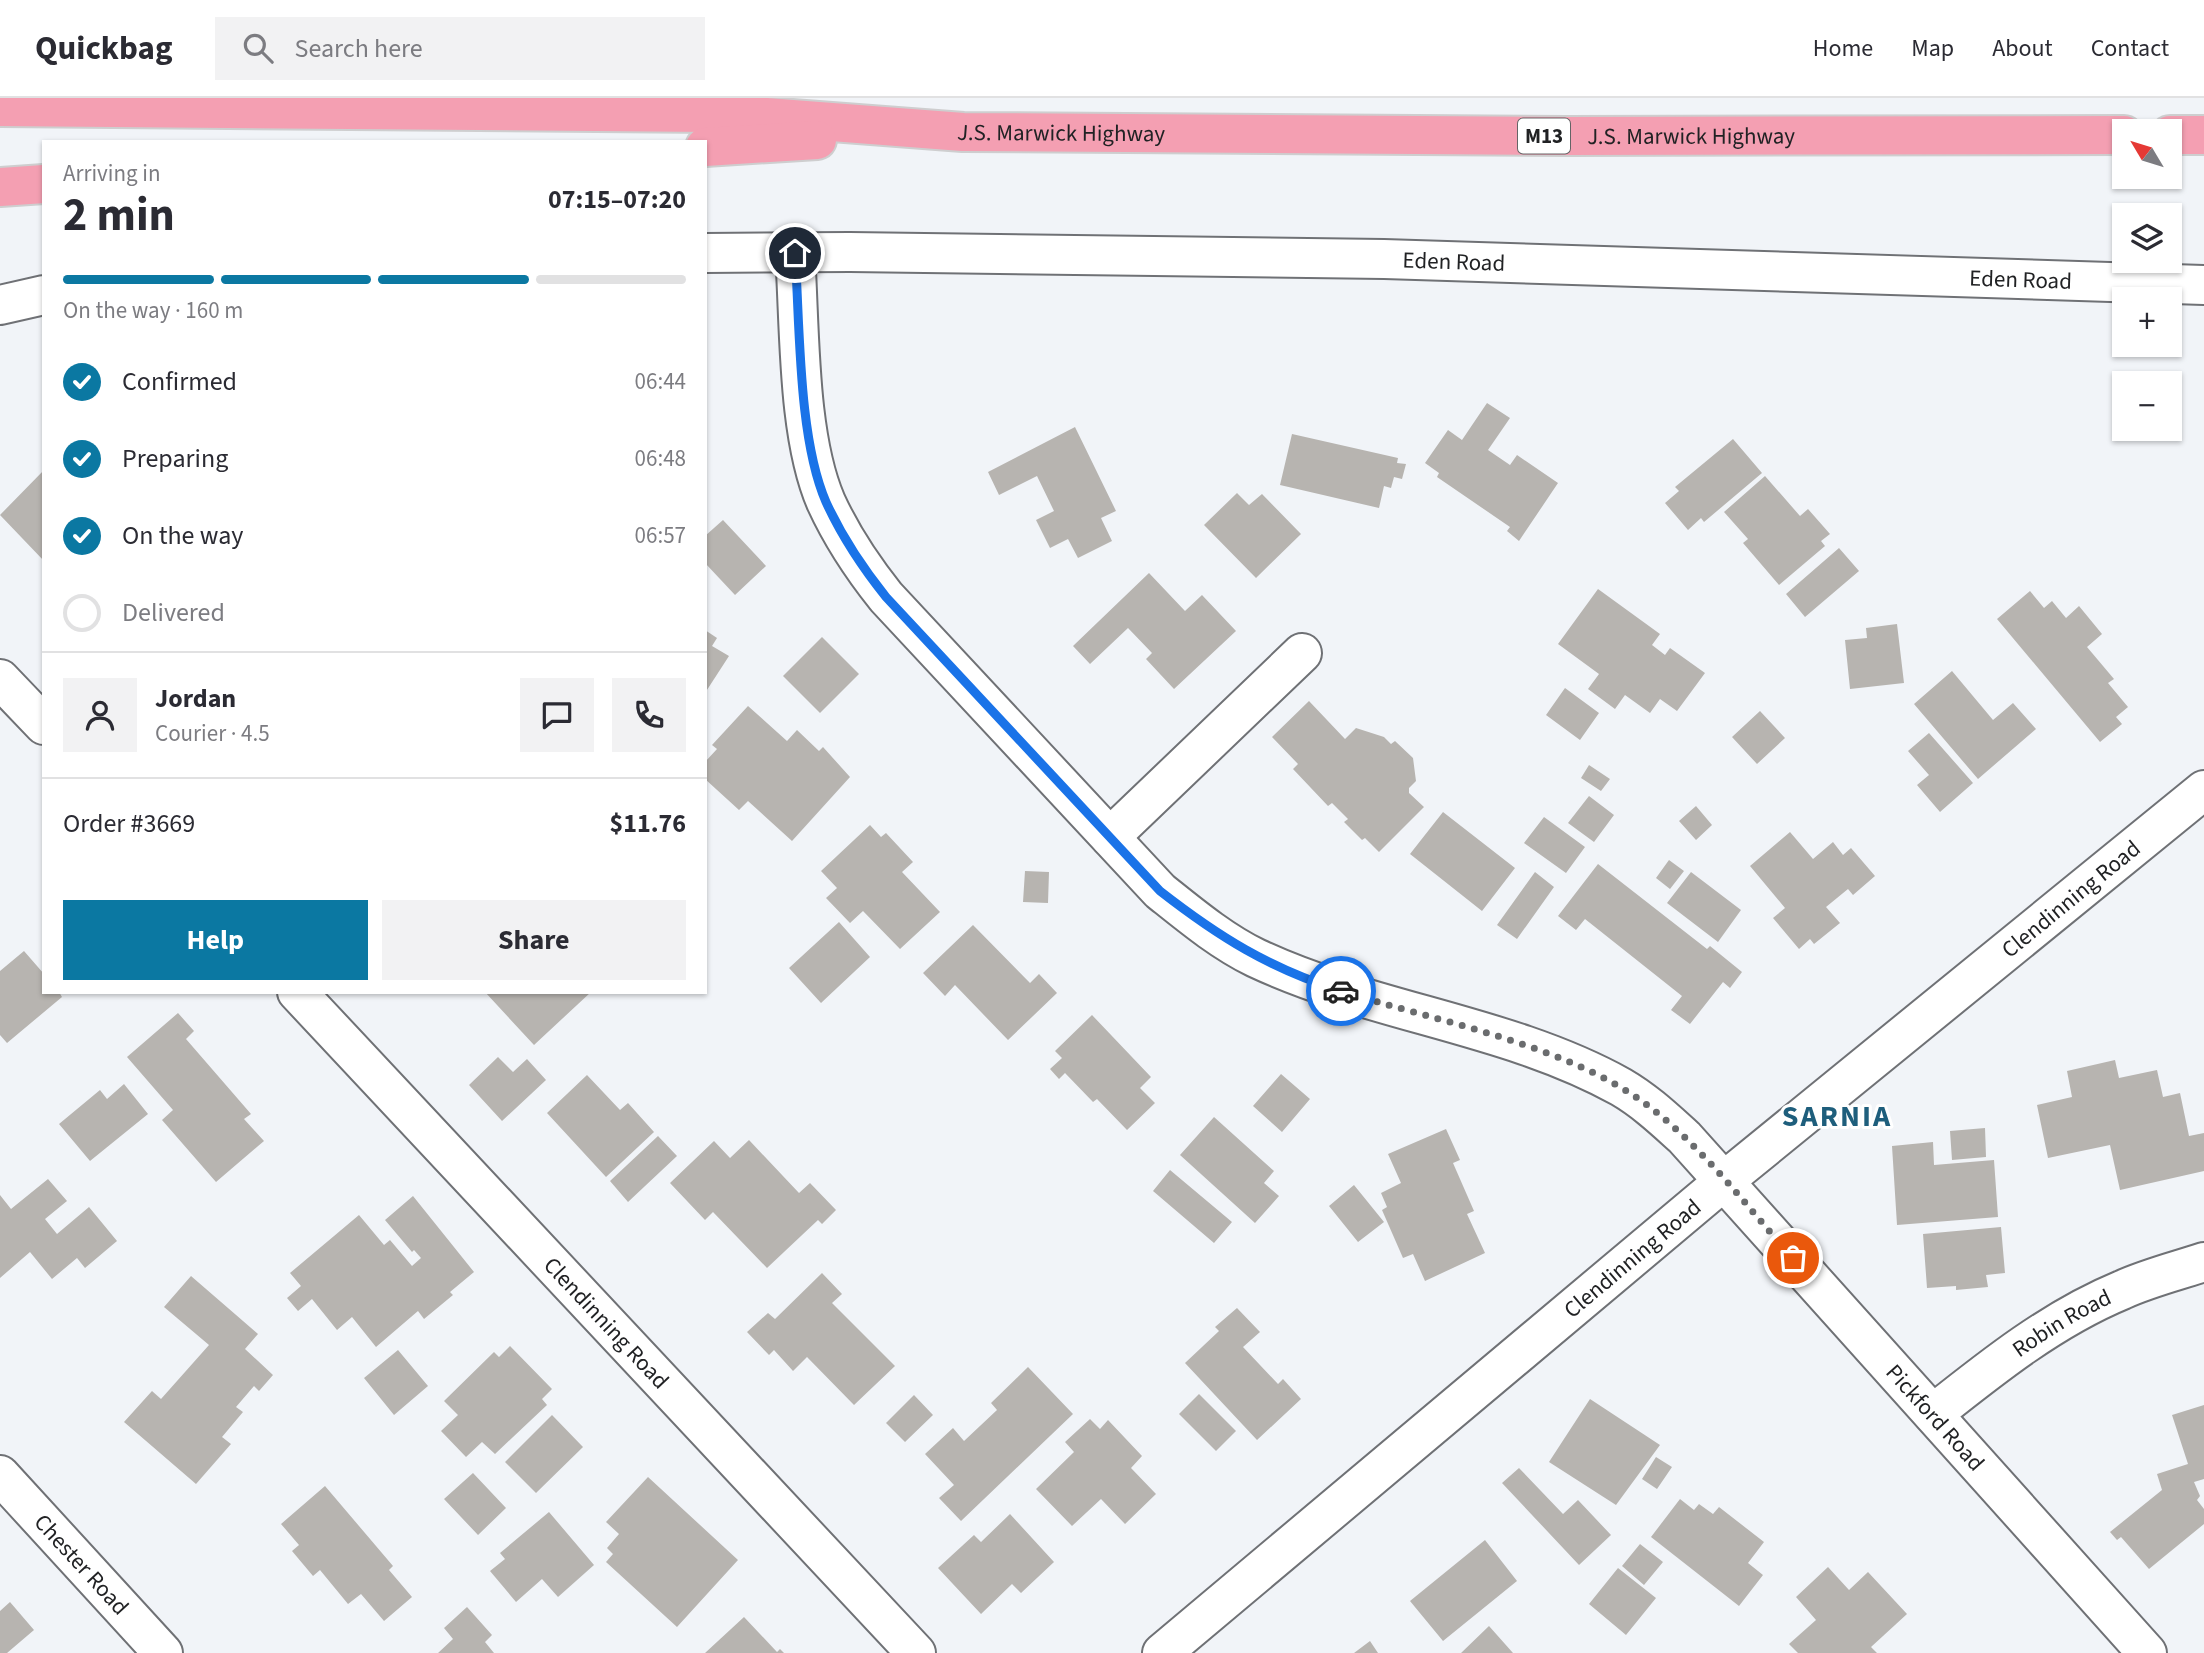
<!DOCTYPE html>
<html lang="en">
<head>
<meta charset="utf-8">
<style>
	body { margin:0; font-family:"Source Sans 3",sans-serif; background:#f2f2f3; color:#2b2b33; height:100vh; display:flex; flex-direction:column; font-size:26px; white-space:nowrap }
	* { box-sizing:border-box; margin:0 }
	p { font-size:23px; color:#7c7c81 }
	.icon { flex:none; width:38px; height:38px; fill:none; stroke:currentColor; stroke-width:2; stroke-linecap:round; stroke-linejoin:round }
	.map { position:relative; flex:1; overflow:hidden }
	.panel { position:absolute; left:42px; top:42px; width:665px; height:854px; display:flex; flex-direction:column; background:#fff; border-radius:0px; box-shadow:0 2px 5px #0004 }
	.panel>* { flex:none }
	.needle { width:46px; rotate:308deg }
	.tools { position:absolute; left:2112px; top:21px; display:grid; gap:14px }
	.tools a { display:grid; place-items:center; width:70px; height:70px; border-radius:0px; background:#fff; box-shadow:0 2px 5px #0004; font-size:35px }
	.pin { position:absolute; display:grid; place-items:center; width:60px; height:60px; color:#fff; margin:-30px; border:4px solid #fff; border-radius:50%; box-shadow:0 2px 7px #0007 }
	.courier { position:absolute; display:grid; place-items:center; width:70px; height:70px; margin:-35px; border:5px solid #1a73e8; border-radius:50%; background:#fff; color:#222; box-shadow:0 2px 9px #0007 }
	.summary em { font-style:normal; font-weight:700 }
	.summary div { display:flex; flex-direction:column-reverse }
	.summary { display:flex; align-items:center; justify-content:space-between; height:119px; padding:0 21px }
	h1 { font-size:46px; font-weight:700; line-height:52px }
	.bar { display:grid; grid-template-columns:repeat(4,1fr); gap:10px 7px; align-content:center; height:84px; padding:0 21px }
	.bar i { height:9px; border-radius:5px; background:#e1e1e2 }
	.bar .on { background:#0b78a2 }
	.bar p { grid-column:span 4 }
	.line { display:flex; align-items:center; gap:18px; padding:0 21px; border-top:2px solid #e1e1e2 }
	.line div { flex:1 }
	.round { display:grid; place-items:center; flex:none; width:74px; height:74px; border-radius:0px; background:#f2f2f3 }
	ol { padding:0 21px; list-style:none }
	li { display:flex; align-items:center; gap:21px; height:77px }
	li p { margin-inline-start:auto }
	li .icon { padding:7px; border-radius:50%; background:#0b78a2; color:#fff; stroke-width:4 }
	li:last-child { color:#7c7c81 }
	li i { width:38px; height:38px; border:4px solid #e1e1e2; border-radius:50% }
	.primary-button { display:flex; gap:14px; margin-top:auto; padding:14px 21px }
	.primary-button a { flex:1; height:80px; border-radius:0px; background:#0b78a2; color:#fff; font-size:28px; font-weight:700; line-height:80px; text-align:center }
	.primary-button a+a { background:#f2f2f3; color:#2b2b33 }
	header { display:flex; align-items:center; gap:42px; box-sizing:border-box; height:98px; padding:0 35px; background:#fff; border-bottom:2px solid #e1e1e2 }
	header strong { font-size:33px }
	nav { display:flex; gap:38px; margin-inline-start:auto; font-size:24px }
	.search { width:490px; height:63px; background:#f2f2f3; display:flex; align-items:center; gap:18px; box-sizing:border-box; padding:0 24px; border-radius:0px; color:#7c7c81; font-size:26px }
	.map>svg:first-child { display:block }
</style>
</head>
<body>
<header>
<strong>Quickbag</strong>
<div class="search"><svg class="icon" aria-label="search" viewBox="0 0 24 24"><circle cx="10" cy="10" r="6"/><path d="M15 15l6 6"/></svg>Search here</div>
<nav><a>Home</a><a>Map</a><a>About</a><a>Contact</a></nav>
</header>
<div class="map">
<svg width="2204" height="1555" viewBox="0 0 2204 1555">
	<rect width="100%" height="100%" fill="#f1f4f8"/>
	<path fill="#b7b4b0" d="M1487,305l23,15 -22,32 22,15 7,-10 41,28 -39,58 -12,-10 3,-4 -73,-50 2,-4 -14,-10 23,-33 14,10z
		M1075,329l41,84 -15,7 11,23 -34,17 -10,-19 -18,9 -14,-28 18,-9 -17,-35 -38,19 -11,-23z
		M1292,336l106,24 -1,5 9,1 -4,15 -8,-2 -3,11 -7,-2 -5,22 -99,-23z
		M1733,341l29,34 -58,49 -3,-4 -13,12 -23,-27 14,-12 -4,-4z
		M44,372v91l-44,-46z
		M1765,378l35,40 8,-7 22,25 -9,7 4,5 -46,39 -36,-42 5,-4 -24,-27z
		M1237,395l12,12 13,-11 39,40 -45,44 -52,-53z
		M723,422l43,46 -31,29 -30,-32v-27z
		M1839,450l20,23 -54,46 -19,-23z
		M1149,475l36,38 17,-16 34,36 -62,58 -28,-30 6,-6 -24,-25 -38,36 -17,-18z
		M1598,491l62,45 -8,11 13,10 5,-7 35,25 -28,38 -17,-12 -10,14 -25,-18 -10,14 -27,-20 11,-15 -41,-30z
		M2030,493l14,17 8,-7 14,17 13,-12 23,28 -15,13 27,32 -6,4 20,24 -12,10 6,7 -22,18 -103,-123z
		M1897,526l7,59 -54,6 -5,-49 22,-2 -1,-10z
		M705,532l12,8 -5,8 17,10 -24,37z
		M822,539l37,37 -39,39 -37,-37z
		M1952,573l41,49 20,-17 23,26 -58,50 -64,-75z
		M1565,590l34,25 -19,27 -34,-25z
		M1309,603l36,38 11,-11 28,9 7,7 4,-3 18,17 3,23 -7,7v5l15,14 -45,45 -14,-14 -3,2 -18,-18 4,-3 -16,-16 -4,3 -35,-37 5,-5 -26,-27z
		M748,608l39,35 10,-11 22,21 4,-4 27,30 -58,64 -44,-40 -9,9 -34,-31v-17l12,-13 -5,-4z
		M1760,613l25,27 -28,26 -25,-27z
		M1929,635l44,50 -33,29 -23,-27 12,-10 -21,-24z
		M1589,667l21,14 -9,12 -20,-13z
		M1589,698l25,19 -20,27 -26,-19z
		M1696,708l16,19 -16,15 -17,-19z
		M1443,714l72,56 -33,43 -72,-57z
		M1544,719l41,30 -19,26 -42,-30z
		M870,727l11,12 5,-4 27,29 -11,10 38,40 -40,37 -37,-38 -13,12 -24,-25 11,-10 -16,-17z
		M1790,734l23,27 20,-17 10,13 8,-7 24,28 -22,19 -5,-6 -22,18 14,16 -26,21 -4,-5 -11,10 -26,-31 12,-10 -35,-42z
		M1669,762l15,11 -14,18 -14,-11z
		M1598,766l109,85 3,-3 32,26 -12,16 -7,-6 -33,42 -19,-14 11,-14 -97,-77 -9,11 -18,-14z
		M1025,773l24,1 -1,31 -25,-1z
		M1535,774l19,15 -37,52 -20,-14z
		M1691,774l50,38 -23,32 -51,-39z
		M839,824l31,35 -49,46 -32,-35z
		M973,827l57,58 9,-9 18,19 -49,47 -53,-55 -10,11 -22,-23z
		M24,853l20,23v18h15l3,5 -55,46 -7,-8v-64z
		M485,894h106l-57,53z
		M178,915l16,18 -8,8 65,75 -7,5 20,22 -48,41 -54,-62 11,-10 -46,-53z
		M1092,917l59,62 -11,11 15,15 -28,27 -30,-31 -4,3 -28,-29 -6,6 -9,-10 12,-11 -7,-7z
		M498,959l15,15 14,-13 19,21 -44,41 -33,-36z
		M2115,962l4,18 38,-8 6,27 17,-4 9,43 15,-3v38l-84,19 -10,-45 -62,13 -11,-53 35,-8 -5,-26z
		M1281,976l29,25 -28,33 -29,-26z
		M587,977l33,35 8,-7 26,29 -48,45 -59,-64z
		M124,986l24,30 -58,47 -31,-37 41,-34 7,9z
		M1214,1019l60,54 -10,12 15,13 -24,27 -75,-68z
		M1985,1030l1,29 -34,3 -2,-29z
		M1446,1031l14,31 -7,3 21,48 -7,3 18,39 -60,28 -12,-27 -10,4 -21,-48 5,-3 -6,-14 20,-10 -13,-29z
		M658,1038l19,20 -49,46 -18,-21z
		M749,1042l50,53 11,-10 26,27 -14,14 -4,-4 -51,48 -54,-56 -8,8 -35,-37 44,-42 16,17z
		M1933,1044l1,23 60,-5 4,57 -101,8 -5,-79z
		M1170,1072l62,52 -18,21 -61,-52z
		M48,1081l19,22 -22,18 12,15 32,-27 28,34 -32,27 -8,-10 -25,21 -22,-27 -30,26v-83l11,14z
		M1354,1087l30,37 -26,20 -29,-36z
		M413,1098l61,76 -24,20 3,3 -29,24 -6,-8 -42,36 -24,-30 -15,13 -25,-31 -14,12 -11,-13 14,-12 -11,-13 69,-58 25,30 6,-5 22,26 9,-8 -7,-8 -2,2 -27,-32z
		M2001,1129l4,46 -19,2 2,12 -32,3v-4l-29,2 -4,-54z
		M822,1175l20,21 -10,9 63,63 -41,39 -47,-48 -14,14 -19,-21 -5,5 -22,-23 21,-19 7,6z
		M191,1178l67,58 -13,15 28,26 -14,16 -5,-5 -18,21 7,5 -21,25 9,7 -35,40 -72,-62 28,-31 9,8 48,-54 -45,-38z
		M1237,1210l23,24 -17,15 35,37 5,-5 18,20 -44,41 -72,-77 34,-32 -4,-4z
		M510,1248l42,43 -10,10 5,6 -52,49 -13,-12 -16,15 -25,-26 17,-16 -14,-14 50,-49 5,5z
		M398,1252l30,36 -34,29 -30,-37z
		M1028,1269l45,47 -112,107 -22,-23 15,-13 -29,-31 28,-26 11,13 33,-31 -6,-7z
		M1199,1296l37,37 -20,20 -37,-37z
		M914,1297l19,20 -28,27 -19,-19z
		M1590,1301l70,46 -44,60 -67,-43z
		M2204,1307v74l-10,3 6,14 -3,4 7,9v15l-55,45 -28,-32 -4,3 -7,-8 52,-42 -5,-16 31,-10 -16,-49z
		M552,1317l31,32 -47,46 -31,-31z
		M1090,1321l10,10 8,-9 34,36 -11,12 25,26 -31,30 -24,-25 -29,27 -36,-37 38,-37 -9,-10z
		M1656,1359l16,10 -15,22 -15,-10z
		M1519,1370l44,46 15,-14 33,35 -32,30 -77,-82z
		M473,1375l33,35 -28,27 -34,-36z
		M648,1379l90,83 -61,67 -71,-65 7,-8 -6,-6 12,-14 -13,-12z
		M325,1388l68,80 -4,4 23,27 -28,24 -23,-27 -13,10 -28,-34 -7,6 -21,-25 7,-6 -18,-21z
		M1680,1401l14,11 5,-6 14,10 6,-7 45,35 -16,21 15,12 -24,31 -88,-69z
		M549,1414l45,53 -36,32 -16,-18 -26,23 -26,-31 15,-12 -5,-6z
		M1010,1416l44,48 -33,31 -9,-9 -31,30 -43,-46 36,-33 7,7z
		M1485,1442l32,41 -74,60 -33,-40z
		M1640,1446l23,18 -19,23 -22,-19z
		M1828,1469l21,23 19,-18 39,42 -36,33 6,6h-79l-9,-9 27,-24 -20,-23z
		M1618,1470l38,30 -30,37 -37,-31z
		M10,1504l24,28 -27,23h-7v-42z
		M467,1509l25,28 -7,7 9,11h-56l15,-14 -9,-11z
		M744,1519l33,35 3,-3 4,4h-79z
		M1489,1528l24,27h-52z
		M1370,1543l8,12h-24z"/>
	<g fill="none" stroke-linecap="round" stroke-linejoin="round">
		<defs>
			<g id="minor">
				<path id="s1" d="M705,155l145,-1 534,7 820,26"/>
				<path id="s2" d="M795,155c5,74 2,182 31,249 16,35 36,65 60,95l274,294c30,24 61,50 96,67 117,55 252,66 365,129 24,14 43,32 63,50l463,516"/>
				<path d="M0,207l44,-10"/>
				<path d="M0,581l44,46"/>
				<path d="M1110,739l192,-184"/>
				<path id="s3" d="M297,894l619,661"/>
				<path id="s4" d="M1933,1316c59,-47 119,-95 189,-124 26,-12 55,-19 82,-28"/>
				<path id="s5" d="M0,1377l163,178"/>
				<path id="s6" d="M1162,1555l562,-472 480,-391"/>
			</g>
			<g id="highway">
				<path id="s7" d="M0,9l714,6 249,19 603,4 558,-1"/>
				<path d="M2170,37h34"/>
				<path d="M705,49l112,-7"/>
				<path d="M0,89l44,-3"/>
			</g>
		</defs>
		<use href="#minor" stroke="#6f7175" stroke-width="42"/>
		<use href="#highway" stroke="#cececf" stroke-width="42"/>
		<use href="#minor" stroke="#fff" stroke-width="38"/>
		<use href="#highway" stroke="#f49fb2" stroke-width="38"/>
	</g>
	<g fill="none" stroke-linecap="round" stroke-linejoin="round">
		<path stroke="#6a6c6e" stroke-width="7" stroke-dasharray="0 12.6" d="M1341,893c94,30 227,54 306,114 56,42 100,102 146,153"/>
		<path stroke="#1a73e8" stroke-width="9" d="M795,155c5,71 3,185 31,249 16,35 36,65 60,95l274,294c59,46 109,77 181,100"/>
	</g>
	<g text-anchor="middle" stroke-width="6" stroke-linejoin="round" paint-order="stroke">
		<rect fill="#fff" stroke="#646466" stroke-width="2" x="1518" y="20.5" width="52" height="35" rx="5"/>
		<g font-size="21" font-weight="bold" fill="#212224">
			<text x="1544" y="45">M13</text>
		</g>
		<g font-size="23" fill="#212224" stroke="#fff">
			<text dy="8" stroke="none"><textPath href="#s7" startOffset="1062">J.S. Marwick Highway</textPath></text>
			<text dy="8" stroke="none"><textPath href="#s7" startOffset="1692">J.S. Marwick Highway</textPath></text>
			<text dy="8" stroke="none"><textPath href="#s1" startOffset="749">Eden Road</textPath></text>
			<text dy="8" stroke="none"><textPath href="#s1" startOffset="1316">Eden Road</textPath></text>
			<text dy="8" stroke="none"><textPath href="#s6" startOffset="1181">Clendinning Road</textPath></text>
			<text dy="8" stroke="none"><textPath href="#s6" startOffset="614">Clendinning Road</textPath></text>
			<text dy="8" stroke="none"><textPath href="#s3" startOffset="453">Clendinning Road</textPath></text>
			<text dy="8" stroke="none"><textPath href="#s4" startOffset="158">Robin Road</textPath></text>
			<text dy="8" stroke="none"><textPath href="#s2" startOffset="1729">Pickford Road</textPath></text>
			<text dy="8" stroke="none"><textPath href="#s5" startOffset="121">Chester Road</textPath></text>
		</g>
		<g font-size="30" font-weight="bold" letter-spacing="2" fill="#1e5e7c" stroke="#fff">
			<text x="1837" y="1028">SARNIA</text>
		</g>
	</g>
</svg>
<div class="tools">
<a><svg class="needle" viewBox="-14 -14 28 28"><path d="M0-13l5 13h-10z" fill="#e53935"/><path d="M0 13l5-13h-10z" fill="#7c7c81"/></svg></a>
<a><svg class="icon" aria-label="layers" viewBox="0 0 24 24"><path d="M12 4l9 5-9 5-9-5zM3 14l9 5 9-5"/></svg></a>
<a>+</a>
<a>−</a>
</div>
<div class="pin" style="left:1793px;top:1160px;background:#ea580c"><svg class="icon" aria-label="bag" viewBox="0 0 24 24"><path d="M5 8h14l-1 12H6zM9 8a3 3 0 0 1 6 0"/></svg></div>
<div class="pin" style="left:795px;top:155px;background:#1f2937"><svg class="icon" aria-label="home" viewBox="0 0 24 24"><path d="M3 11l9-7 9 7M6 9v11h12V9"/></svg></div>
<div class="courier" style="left:1341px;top:893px"><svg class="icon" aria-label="car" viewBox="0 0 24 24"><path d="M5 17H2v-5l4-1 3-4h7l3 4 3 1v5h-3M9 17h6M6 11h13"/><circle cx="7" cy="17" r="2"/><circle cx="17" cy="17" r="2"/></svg></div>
<section class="panel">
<div class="summary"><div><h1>2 min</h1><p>Arriving in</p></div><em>07:15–07:20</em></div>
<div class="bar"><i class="on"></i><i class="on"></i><i class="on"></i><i></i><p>On the way · 160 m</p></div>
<ol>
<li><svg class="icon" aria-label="check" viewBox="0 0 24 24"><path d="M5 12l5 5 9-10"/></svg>Confirmed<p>06:44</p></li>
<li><svg class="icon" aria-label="check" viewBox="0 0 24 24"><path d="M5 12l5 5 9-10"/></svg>Preparing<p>06:48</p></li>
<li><svg class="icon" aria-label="check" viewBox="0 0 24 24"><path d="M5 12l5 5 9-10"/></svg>On the way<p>06:57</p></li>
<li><i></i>Delivered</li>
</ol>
<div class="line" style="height:126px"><a class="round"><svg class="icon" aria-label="person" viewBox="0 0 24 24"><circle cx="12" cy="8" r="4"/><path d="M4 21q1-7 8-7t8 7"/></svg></a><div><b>Jordan</b><p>Courier · 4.5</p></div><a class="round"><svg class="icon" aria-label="chat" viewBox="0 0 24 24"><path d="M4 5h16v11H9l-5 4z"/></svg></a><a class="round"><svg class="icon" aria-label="phone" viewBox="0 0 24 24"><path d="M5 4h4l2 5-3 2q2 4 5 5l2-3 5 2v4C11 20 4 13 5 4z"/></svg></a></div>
<div class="line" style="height:91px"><div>Order #3669</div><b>$11.76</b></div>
<div class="primary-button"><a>Help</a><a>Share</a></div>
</section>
</div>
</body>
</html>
